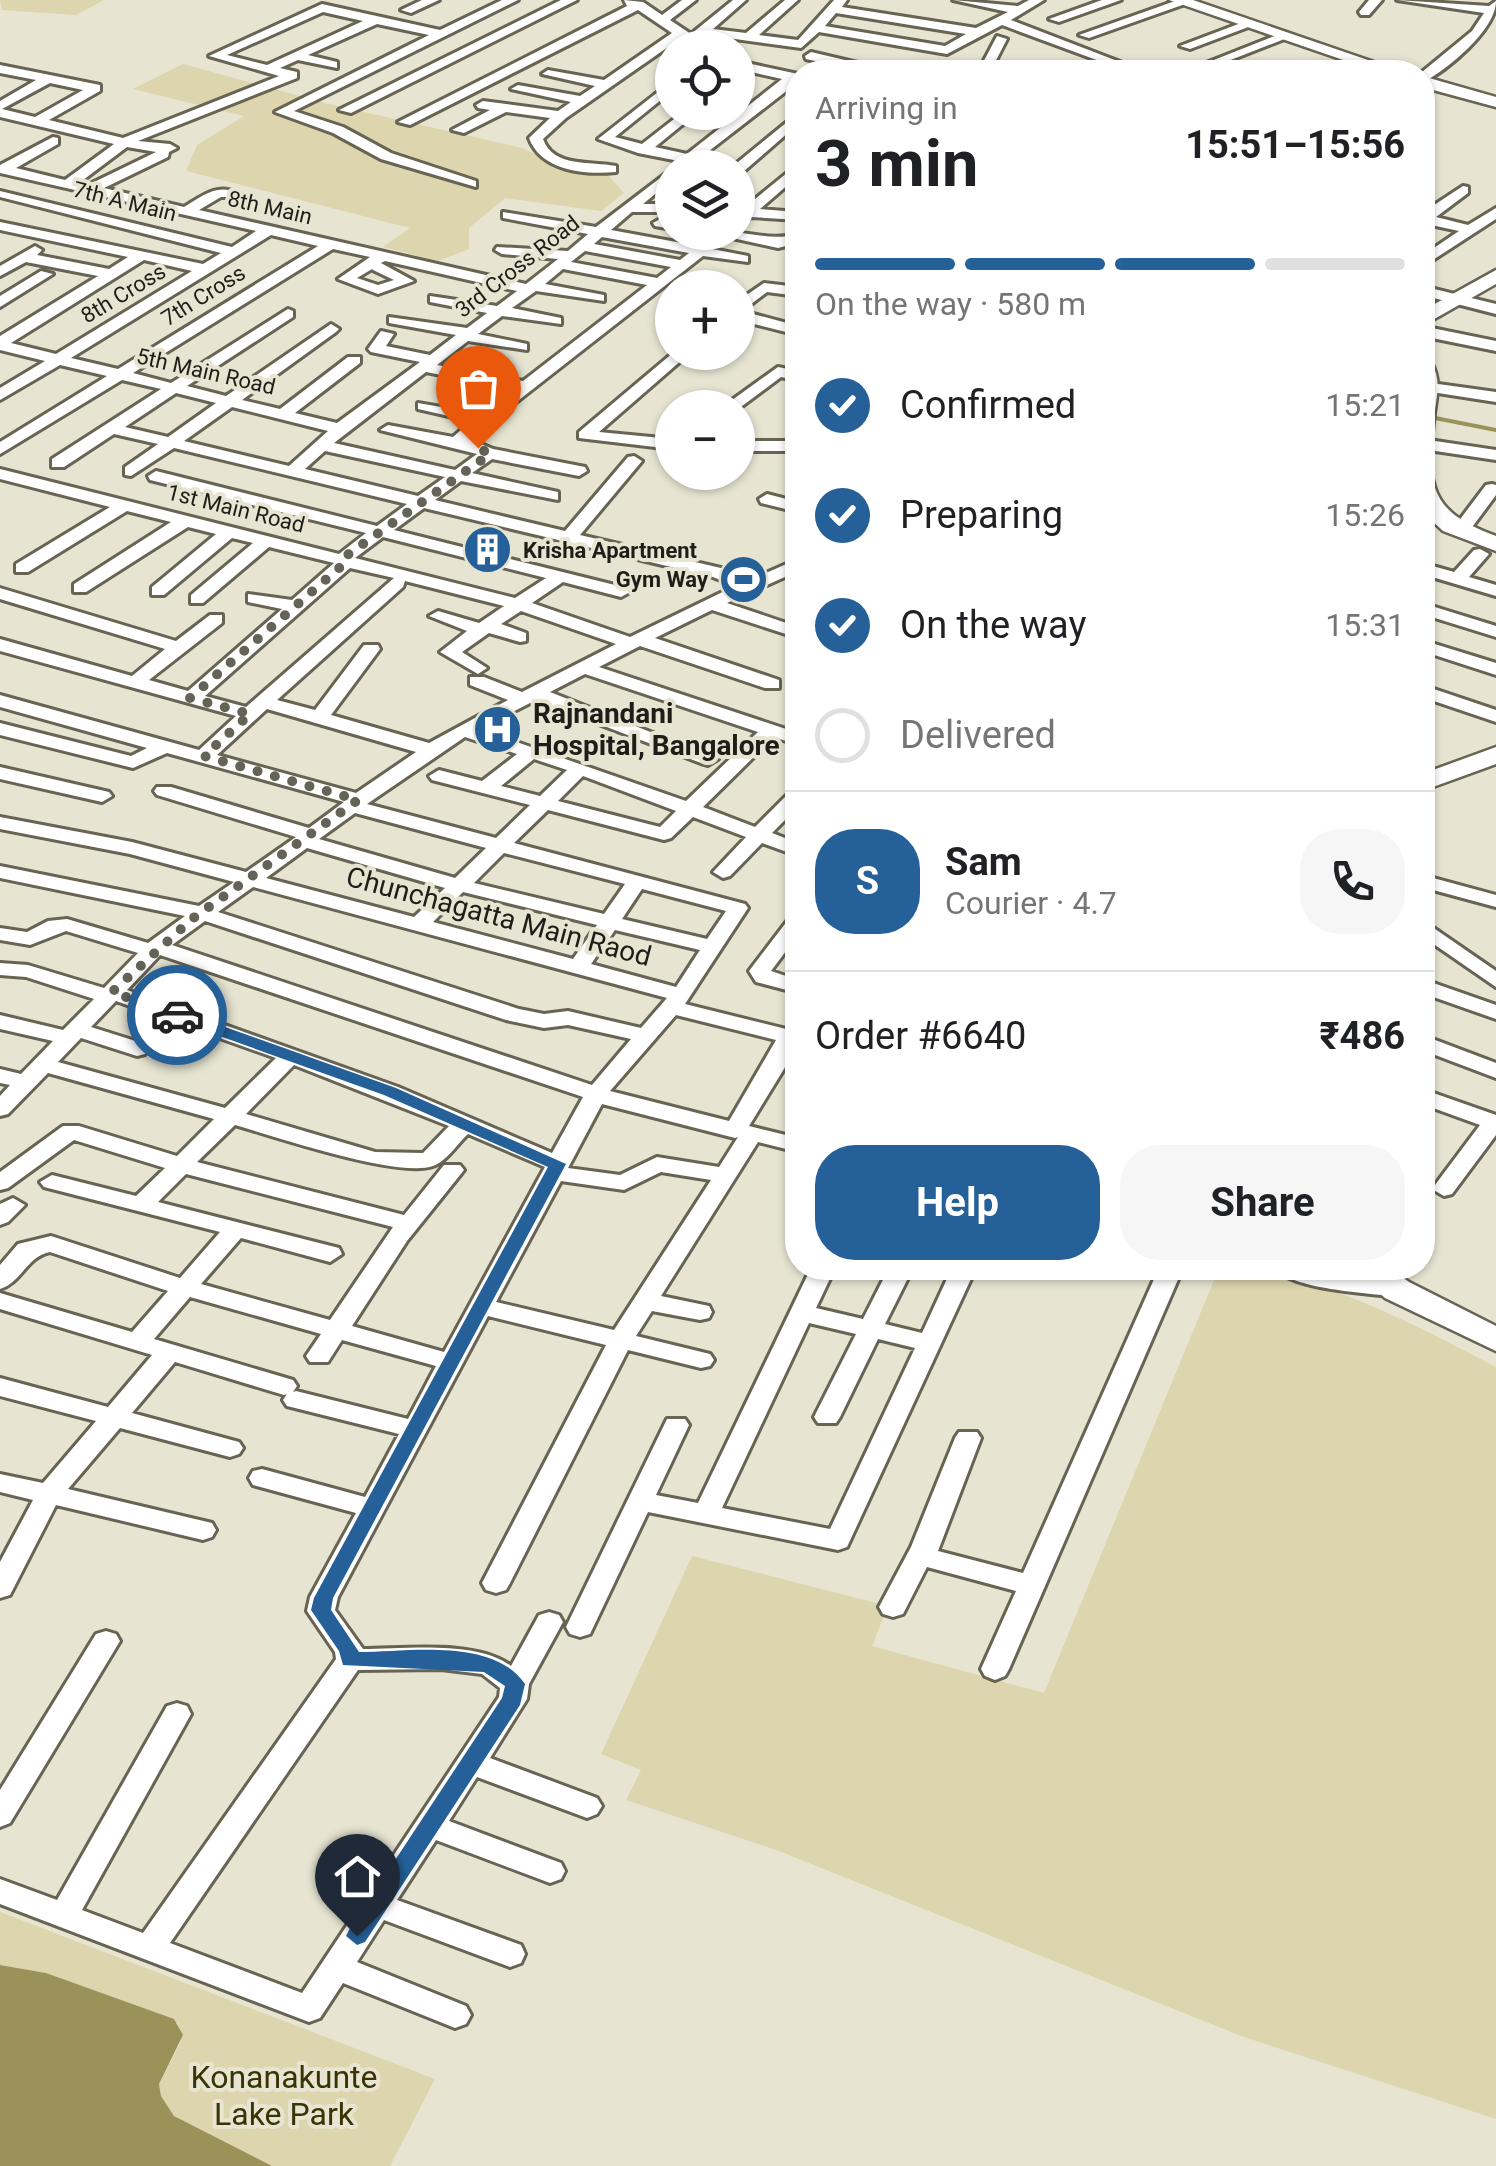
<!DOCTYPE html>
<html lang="en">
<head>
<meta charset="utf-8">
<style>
	body { margin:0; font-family:Roboto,sans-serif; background:#f6f6f6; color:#202124; height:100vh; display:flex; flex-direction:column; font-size:38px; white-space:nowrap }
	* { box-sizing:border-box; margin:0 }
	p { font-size:32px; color:#757577 }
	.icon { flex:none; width:55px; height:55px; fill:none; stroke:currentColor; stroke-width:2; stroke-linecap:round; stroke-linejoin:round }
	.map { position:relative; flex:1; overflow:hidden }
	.side { position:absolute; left:785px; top:60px; width:650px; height:1220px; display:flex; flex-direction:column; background:#fff; border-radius:40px; box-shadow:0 2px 8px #0004 }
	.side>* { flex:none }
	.controls { position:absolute; left:655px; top:30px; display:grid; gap:20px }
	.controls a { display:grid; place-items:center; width:100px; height:100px; border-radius:50%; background:#fff; box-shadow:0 2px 8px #0004; font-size:50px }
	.pin { position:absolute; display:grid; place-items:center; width:85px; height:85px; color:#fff; margin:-102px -42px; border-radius:50% 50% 50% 0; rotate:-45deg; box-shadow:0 0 10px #0007 }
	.pin .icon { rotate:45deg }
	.courier { position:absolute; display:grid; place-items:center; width:100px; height:100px; margin:-50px; border:8px solid #256098; border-radius:50%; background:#fff; color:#222; box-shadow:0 2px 12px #0007 }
	.overview em { font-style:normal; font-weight:700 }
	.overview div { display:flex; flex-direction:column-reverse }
	.overview { display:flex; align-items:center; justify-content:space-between; height:170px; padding:0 30px }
	h1 { font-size:65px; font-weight:700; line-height:75px }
	.bar { display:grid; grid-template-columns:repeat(4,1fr); gap:15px 10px; align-content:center; height:120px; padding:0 30px }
	.bar i { height:12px; border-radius:8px; background:#e0e0e0 }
	.bar .current { background:#256098 }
	.bar p { grid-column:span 4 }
	.line { display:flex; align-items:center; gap:25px; padding:0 30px; border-top:2px solid #e0e0e0 }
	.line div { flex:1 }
	.round { display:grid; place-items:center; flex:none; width:105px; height:105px; border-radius:40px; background:#f6f6f6 }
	ol { padding:0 30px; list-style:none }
	li { display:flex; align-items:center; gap:30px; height:110px }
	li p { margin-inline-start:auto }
	li .icon { padding:10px; border-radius:50%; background:#256098; color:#fff; stroke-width:4 }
	li:last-child { color:#757577 }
	li i { width:55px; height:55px; border:5px solid #e0e0e0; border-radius:50% }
	.cta { display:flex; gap:20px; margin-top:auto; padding:20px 30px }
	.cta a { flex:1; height:115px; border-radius:40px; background:#256098; color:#fff; font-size:40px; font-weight:700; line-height:115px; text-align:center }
	.cta a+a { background:#f6f6f6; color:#202124 }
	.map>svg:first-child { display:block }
</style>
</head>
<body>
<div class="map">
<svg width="1496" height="2166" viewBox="0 0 1496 2166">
	<rect width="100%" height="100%" fill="#e7e5d2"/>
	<path fill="#dcd5ad" d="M0,0h104l-28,15 -74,-5z
		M183,64l146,40 193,44 26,12 59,14 17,19 -23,18 -96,-13 -36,30v21l-31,12 -55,-14 27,-19 -224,-57 11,-26 47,-29 -111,-27z
		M1219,1268c91,0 197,57 277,99v752l-255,-83 -462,-185 -153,-51 15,-30 -40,-16 91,-198 196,50 -16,40 172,47z
		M0,1912l435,167 -45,87h-118l-98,-50 -13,-20 -2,-12 22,-42 -3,-19 -132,-50 -46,-8z"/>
	<path fill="#9b925a" d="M0,1965l46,8 128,46 9,16 -24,49 2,12 13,20 98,50h-272z"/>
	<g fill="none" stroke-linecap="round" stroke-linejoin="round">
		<path stroke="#9b925a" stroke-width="4" d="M1430,417l66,13"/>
		<defs>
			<path id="minor" d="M422,0h17l-28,13 -10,-3z
				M502,0h16l-224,111 49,16 48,26 85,28v6l-95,-28 -48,-26 -58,-21 154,-77 -52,-11 -69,31 29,7v6l-39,-8 -18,8 17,4v6l-159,63 32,3 7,4 -8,4 -1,5 -64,31 80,19c18,-11 35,-25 54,-13l-2,3h-15l-22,13 327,74 32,-25 -56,-5 -7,-4 2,-3 71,4 20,-17 -85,-16v-6l93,15 76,-58v11l-29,24h29v8h-40l-21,18 87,16c36,-28 59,-1 100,-12v9l-20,5 -50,-11 -16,12 36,7v6l-45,-6 -234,183 24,10 92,18 2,4 -8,5 -87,-17 -20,14 86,19v8l-97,-19 -26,19 130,31 63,-74 6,-1 8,5 -62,74 145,34 25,11 48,-21v12l-71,32 71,24v11l-86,-28 -57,28 124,42v8h-14l-125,-42 -41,21 199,66v12l-24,-8 -71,70 52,20 36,-36 7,-2v18l-26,26 26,10v13l-36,-13 -32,33 -7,2 -10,-6 33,-35 -53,-20 -22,21 -7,2 -116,-30 -34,33 231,61 3,4 -63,96 113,28v14l-49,80 49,12v14l-40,-10 -97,154 48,10 3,6 -3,6 -9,2 -48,-9 -16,25 74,18 4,6 -4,6 -9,2 -73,-18 -118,233 -4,7 -10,3 -10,-3 -4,-7 124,-238 -118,-29 -150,281 -3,13 28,39c42,0 114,-9 148,17l28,-51 10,-3 10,3 4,7 -34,62 -2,15 -37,59 107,40 5,8 -5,8 -10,4 -110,-41 -28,44 112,42 4,8 -4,8 -11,4 -114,-43 -39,60 124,45 4,9 -4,9 -11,4 -126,-47 -27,42 109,44 5,9 -5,9 -11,4 -112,-45 -23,35 -11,4 -309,-118v-25l57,21 110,-194 10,-3 10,3 4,8 -109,196 61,23 193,-274 -1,-7 -28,-41 3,-14 46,-84 -103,-28 -4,-7 4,-7 9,-2 103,28 34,-63 -112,-28 -4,-6 4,-6 9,-3 112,28 28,-53 -94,-26 -14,22h-18l-4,-6 15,-22 -131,-37 -36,42 139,41 4,6 -4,6 -9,3 -109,-33 -43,51 107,29 4,6 -4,6 -9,3 -110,-29 -52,61 144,34 4,7 -4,7 -9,3 -147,-35 -46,90 -10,3v-36l33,-62 -33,-8v-18l43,9 53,-62 -96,-25v-18l108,29 44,-52 -152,-46v-16l132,39 36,-41 -118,-39c-24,5 -28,30 -50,37v-24l18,-21 33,-8 129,42 40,-46 -176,-45 -4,-5 12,-7 84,21 29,-28 -91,-28 -66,48 -8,2v-18l63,-46h16l98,30 37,-37 -166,-46 -40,41 -8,2v-20l10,-11 -10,-2v-14l21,5 32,-33 -53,-12v-14l63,15 31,-31 -68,-22 -26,-2v-12l28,2 76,23 34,-35 -72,-22 -36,14 -30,-5v-12l27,4 21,-11 19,-2 81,24 37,-27 -185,-38v-12l199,40 35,-24 -104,-28 -130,-25v-12l132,25 114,30 50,-35 -139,-42 -3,-4 3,-4h14l138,41 35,-26 -177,-49 -34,15 -133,-33v-12l131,33 16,-8 -147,-41v-12l199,55 37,-34 -236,-65v-12l132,37 33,-27 -165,-50v-11l176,53 34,-26h12v8l-73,57 39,11 94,-82 -34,-7v-8l44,6 42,-37 -65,-16 -66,56h-12v-8l62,-52 -21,-5 -68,57h-12v-8l64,-53 -28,-7 -102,65h-12v-8l97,-62 -44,-11 -99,61h-12v-8l94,-57 -110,-28v-10l339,85 27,-21 -216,-53 -2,-4 8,-5 221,55 30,-22 -233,-56 -43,28 -6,-1v-8l33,-23 -44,-10 -50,33h-12v-8l109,-70 -39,-9 -122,74v-12l107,-66 -47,-11 -60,35v-12l45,-27 -45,-11v-14l98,-60 -72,-14 -26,14v-10l35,-20 7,4 -5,5 72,14 19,-12 -128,-27v-8l203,42 18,-11 -221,-56v-6l232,56 24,-16 -256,-58v-8l53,-28 5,1v6l-42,24 49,12 49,-36 -114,-27v-16l36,-21 -36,-7v-8l100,20v6l-51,29 74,18 156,-62 -70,-20 113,-52 118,26zM323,12l40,9 -96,44 -40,-10zM50,83l33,7 -48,27 -33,-8zM127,147l29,5 -68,33 -9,-2zM271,235l47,11 -200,123 -47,-11zM602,237l87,16 -9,7 -86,-16zM333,249l37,8 -32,22 40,15 36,-13 -33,-18 4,-2 132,30 -20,15 -67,-10v6l57,11 -20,15 -78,-11v6l67,12 -26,20 -44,-9 8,-12 -13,-3 -13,18 3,3 49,10 -83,61 -42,-10 65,-50v-6h-12l-68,52 -38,-9 94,-68 3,-3 -8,-5 -105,72 -39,-10 106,-69v-6l-5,-2 -117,74 -38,-10zM585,251l86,16 -14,11 -86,-16zM144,260l48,11 -136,83 -45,-11zM372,269l1,1 21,10 -16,5 -21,-7zM563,269l84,16 -124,96 -86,-16 31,-24 59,9v-6l-49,-10 24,-18 59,8v-6l-49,-10 24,-17 68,10v-6l-59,-11zM426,372l87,17 -32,25 -63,-11v6l53,12 -18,16 -65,-12 -8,5 97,24 -22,16 -121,-27zM176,393l40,10 -48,34 -43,-10zM232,407l96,24 -39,35 -105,-25zM325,451l120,26 -27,19 -113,-27zM424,508l289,69 22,9 -105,51 -98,-34 31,-21 58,15 9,-5 -3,-4 -233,-58zM383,537l163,41 -31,20 -160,-40zM350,568l44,10 -148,129 -41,-11zM405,581l99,25 -25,17 -41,-12 -9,5 38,15 -27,21 38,22 9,-6 -25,-16 27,-19 31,9 6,-1v-8l-25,-9 20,-13 95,33 -94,48 -38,-15h-14v8l38,15 -79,43 -98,-28 49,-66 -2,-4h-14l-49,65 -38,-10 126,-113zM585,674l173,58 -72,69 -207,-72 57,-29 165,63 7,2 10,-6 -168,-67zM267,709l149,43 -60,41 -139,-38zM465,737l52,17 -35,27 -43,-11 -10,6 3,4 98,25 -34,33 -129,-34zM534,759l33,11 -27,26 -39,-10zM583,776l93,35 -16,16 -102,-26zM355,813l131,35 -31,30 -136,-39zM307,848l138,40 -31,29 -148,-39zM504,853l121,31 -21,30 -130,-31zM253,887l414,111 -26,30 -73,-17 -24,3 -25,-5 -301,-97zM642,889l84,22 -19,28 -85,-20zM463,892l134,33 -24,34 -140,-37zM205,921l301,99 38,8 24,-3 63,14 -39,46 -420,-140zM615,930l85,20 -24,37 -85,-23zM160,955l423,142 -31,56 -154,-66 -271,-97zM116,1001l160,57 -51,50 -167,-46 23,-24 56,18 8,-2 3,-5 -3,-5 -54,-17zM676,1015l100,25 -47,81 -119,-30zM294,1065l155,61 -26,27 -48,-1 -129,-38zM602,1104l133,34 3,-1 -19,30 -62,-10 -37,18 -52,-7zM235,1125c42,12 162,53 198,41 13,-4 25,-23 35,-32l77,33 -101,185 -92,-26 55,-85 53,-66 4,-5 -4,-5h-16l-40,50 -207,-53zM661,1172l50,8 -97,150 -118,-28 65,-121 63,9zM186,1174l207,53 -63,93 -129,-36 40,-46 89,24 12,-8 -3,-6 -181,-46zM441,1669l41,5 18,14 -1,9 -197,296 -132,-50 188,-273z
				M561,0h16l-226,113 -12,-3z
				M624,0l19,2 19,13 20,-15h14l-26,20 21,14 42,-34h13l-33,29 33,4 39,-33h13l-39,35 39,5 36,-40h13l-5,7 134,21 32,-16 -55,-12 65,6 11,-6h15l-33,20 135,52h-17l-127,-47 -55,29 -128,-22 -18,16 -95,-13 -14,9 -11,-6 -115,80 -23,21c10,29 48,22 73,27v6c-31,3 -75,-1 -87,-34l21,-20 -44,-6 -42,21 -12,-3 38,-20 -12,-2 -2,-3 7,-4 75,10 13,-9 -60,-13 7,-4 62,11 15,-10 -53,-12 6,-4 56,10 68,-47 -34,-23 -228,115 -12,-3 229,-116zM836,13l130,21 -21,12 -120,-20z
				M1102,0h19l-62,22 -10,-3z
				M1178,0l10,3 -99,35 -10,-3z
				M1369,0h13l-13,15h-8l-2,-3z
				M1397,0l92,6 7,-5c0,29 -49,69 -74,82v-11l50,-41 12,-18z
				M1241,23l10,3 -61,23 -10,-3z
				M1277,35l10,3 -87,34 -14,-1z
				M997,36l10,3 -17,33h-12z
				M811,52l72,17 1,3h-20l-58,-13 -1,-3z
				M738,61l60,13v8l-98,76 32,9 66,-54v11l-55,48 -5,1v-5l-46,-4 -15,4 2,-7 -41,-8 -40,-14 74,-58v10l-57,46 27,7 41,-32h15l-43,35 32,7 95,-75 -44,-10z
				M1048,64l17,8 -22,-1 -1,-3z
				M798,164v12l-38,33 38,3v8l-47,-3 -13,8v-16l6,-1z
				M1463,186l5,1v6l-32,24 32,8 28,-17v11l-74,48v-11l37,-25 -37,-8v-10z
				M660,219l12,2v8l-17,-3 -2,-3z
				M41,271l12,3 -53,33v-11z
				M764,283l34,4v9l-31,-4 -25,19 56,15v9l-60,-15v-19z
				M1422,286l74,18v10l-74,-19z
				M1422,326l74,15v10l-74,-15z
				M674,352h17l-92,80 73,7v10l-93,-11v-6z
				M778,367l20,4v10l-17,-4 -43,32 -17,-1z
				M1431,383l65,9v10l-71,-11 -2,-3z
				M1422,439l74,11v10l-74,-11z
				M738,441h60v10h-60z
				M1492,484l4,1v10l-29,39h-12v-8l31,-41z
				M767,494l31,8v10l-37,-9 -2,-4z
				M1480,549l9,5 -20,23 27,8v11l-74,-22v-11l32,9 20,-22z
				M1422,603l74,23v11l-74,-23z
				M1422,640l74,23v12l-74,-24z
				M1422,685l74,25v12l-74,-25z
				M0,767l109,25 3,4 -10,6 -102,-23z
				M1422,875l74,20v12l-74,-20z
				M798,914v21l-27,36 27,9v13l-42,-11 -7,-11 42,-55z
				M1422,920l74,51v16l-74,-51z
				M1422,979l74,26v14l-74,-26z
				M1422,1035l74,28v15l-74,-28z
				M1422,1089l74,26v20l-44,59 -8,2 -12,-7 48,-64 -58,-21z
				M13,1198l12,7 -17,17 -8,3v-21z
				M811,1268h24l-19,40 47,11 26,-51h24l-28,56 37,9 30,-65h24l-129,279 -9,3 -190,-38 -58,122 -10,3 -10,-3 -4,-7 101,-208h18l4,6 -33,70 42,8zM809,1323l47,11 -42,83 4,6h18l4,-6 38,-78 37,9 -85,181 -108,-21z
				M1159,1268h24l-174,401 -4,7 -10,4 -10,-4 -4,-7 35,-78 -89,-24 -24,47 -10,3 -10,-3 -4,-7 32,-60 44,-109 4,-6h18l4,6 -43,113 85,22z
				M1275,1268h35l89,13 12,8 -12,8c-29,-4 -106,-7 -124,-29z
				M106,1631l10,3 4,7 -110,182 -10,4v-37l96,-156z"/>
			<path id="major" d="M1169,0h24l210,72h-25z
				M1422,76l74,21v10l-74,-20z
				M1496,270v14l-74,42v-15z
				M1422,357l10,6c10,20 4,34 2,55 -8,68 -4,94 62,118v15l-53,-20 -21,-20z
				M1496,747v17l-74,27v-17z
				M1352,1268h37l20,14 87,44v25l-111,-53z"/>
		</defs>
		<use href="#minor" stroke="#676454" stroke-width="6"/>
		<use href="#major" stroke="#676454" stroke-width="5"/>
		<use href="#minor" fill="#fff" fill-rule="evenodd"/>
		<use href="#major" fill="#fff" fill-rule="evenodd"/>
	</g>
	<path fill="#256098" d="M172,1012h11l213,76 170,76 -233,434 -2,12 28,42c49,0 134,-15 166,32l-5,21 -155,237 -8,3 -11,-9 3,-6 153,-232 3,-12 -21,-14 -141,-7 -4,-14 -28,-41 3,-12 234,-431 -164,-72 -212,-76z"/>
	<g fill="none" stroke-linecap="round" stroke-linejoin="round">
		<path stroke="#646358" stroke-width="10" stroke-dasharray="0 18" d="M177,1015l-65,-23 80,-73 166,-119 -154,-44 46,-42 -60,-16 156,-136v-6l144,-102 -12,-6"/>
	</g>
	<defs>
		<symbol id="building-disc" viewBox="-11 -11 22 22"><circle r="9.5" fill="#256098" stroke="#e7e5d2"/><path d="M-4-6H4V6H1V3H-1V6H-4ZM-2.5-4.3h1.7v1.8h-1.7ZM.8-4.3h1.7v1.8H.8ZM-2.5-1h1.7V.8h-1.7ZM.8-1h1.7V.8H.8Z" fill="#fff"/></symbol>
		<symbol id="stadium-disc" viewBox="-11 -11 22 22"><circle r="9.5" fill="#256098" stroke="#e7e5d2"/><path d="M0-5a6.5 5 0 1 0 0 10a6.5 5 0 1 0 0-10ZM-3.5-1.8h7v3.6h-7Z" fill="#fff"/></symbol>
		<symbol id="hospital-disc" viewBox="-11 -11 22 22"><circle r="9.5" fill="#256098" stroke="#e7e5d2"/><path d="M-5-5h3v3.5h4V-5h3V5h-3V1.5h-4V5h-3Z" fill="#fff"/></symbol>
	</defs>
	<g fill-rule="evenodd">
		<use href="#building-disc" x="460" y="522" width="55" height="55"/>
		<use href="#stadium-disc" x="716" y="552" width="55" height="55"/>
		<use href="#hospital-disc" x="470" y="702" width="55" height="55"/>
	</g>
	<g text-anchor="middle" stroke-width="8" stroke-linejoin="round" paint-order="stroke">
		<g font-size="22" fill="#1e1d17" stroke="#e7e5d2">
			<text transform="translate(125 201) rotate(14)" y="8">7th A Main</text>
			<text transform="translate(270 207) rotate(13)" y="8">8th Main</text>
			<text transform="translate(517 266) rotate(-38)" y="8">3rd Cross Road</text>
			<text transform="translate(123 293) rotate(-31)" y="8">8th Cross</text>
			<text transform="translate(203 295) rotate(-32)" y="8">7th Cross</text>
			<text transform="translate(206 371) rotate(13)" y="8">5th Main Road</text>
			<text transform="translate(236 508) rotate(14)" y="8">1st Main Road</text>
		</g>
		<g font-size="22" font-weight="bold" fill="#1e1d17" stroke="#e7e5d2" text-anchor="start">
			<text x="523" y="558">Krisha Apartment</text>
			<text x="708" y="587" text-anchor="end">Gym Way</text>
		</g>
		<g font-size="28" font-weight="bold" fill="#1e1d17" stroke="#e7e5d2" text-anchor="start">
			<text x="533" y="723">Rajnandani<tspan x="533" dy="32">Hospital, Bangalore</tspan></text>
		</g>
		<g font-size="28" fill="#1e1d17" stroke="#e7e5d2">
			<text transform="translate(499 916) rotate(15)" y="10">Chunchagatta Main Raod</text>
		</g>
		<g font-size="32" fill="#3a3303" stroke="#e7e5d2">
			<text x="284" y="2088">Konanakunte<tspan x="284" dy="37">Lake Park</tspan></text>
		</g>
	</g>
</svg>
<div class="controls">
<a><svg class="icon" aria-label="locate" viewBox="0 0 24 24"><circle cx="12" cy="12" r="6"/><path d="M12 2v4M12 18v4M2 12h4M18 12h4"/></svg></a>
<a><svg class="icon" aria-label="layers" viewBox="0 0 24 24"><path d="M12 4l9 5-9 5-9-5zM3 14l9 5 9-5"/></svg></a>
<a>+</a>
<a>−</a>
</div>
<div class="pin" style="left:478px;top:448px;background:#ea580c"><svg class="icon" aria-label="bag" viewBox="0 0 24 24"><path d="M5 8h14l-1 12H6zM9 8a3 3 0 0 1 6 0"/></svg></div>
<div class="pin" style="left:357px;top:1936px;background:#1f2937"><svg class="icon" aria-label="home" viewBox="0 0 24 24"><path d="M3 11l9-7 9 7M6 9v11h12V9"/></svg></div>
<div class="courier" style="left:177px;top:1015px"><svg class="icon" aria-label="car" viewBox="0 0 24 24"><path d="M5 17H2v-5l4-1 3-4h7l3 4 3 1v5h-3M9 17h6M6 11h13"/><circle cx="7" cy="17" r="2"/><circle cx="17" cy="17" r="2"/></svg></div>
<section class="side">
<div class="overview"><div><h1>3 min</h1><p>Arriving in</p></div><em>15:51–15:56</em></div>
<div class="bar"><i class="current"></i><i class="current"></i><i class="current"></i><i></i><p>On the way · 580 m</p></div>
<ol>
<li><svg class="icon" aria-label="check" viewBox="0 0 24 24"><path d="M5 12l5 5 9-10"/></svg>Confirmed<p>15:21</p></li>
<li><svg class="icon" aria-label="check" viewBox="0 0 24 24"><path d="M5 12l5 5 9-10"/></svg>Preparing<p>15:26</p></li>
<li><svg class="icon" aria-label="check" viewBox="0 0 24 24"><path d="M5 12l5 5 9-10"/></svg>On the way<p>15:31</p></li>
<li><i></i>Delivered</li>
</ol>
<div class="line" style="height:180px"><b class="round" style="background:#256098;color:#fff">S</b><div><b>Sam</b><p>Courier · 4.7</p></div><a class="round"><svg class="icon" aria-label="phone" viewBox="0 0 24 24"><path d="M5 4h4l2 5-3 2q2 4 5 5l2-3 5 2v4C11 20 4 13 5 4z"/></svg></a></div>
<div class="line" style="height:130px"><div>Order #6640</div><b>₹486</b></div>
<div class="cta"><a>Help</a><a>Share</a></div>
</section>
</div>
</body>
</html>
